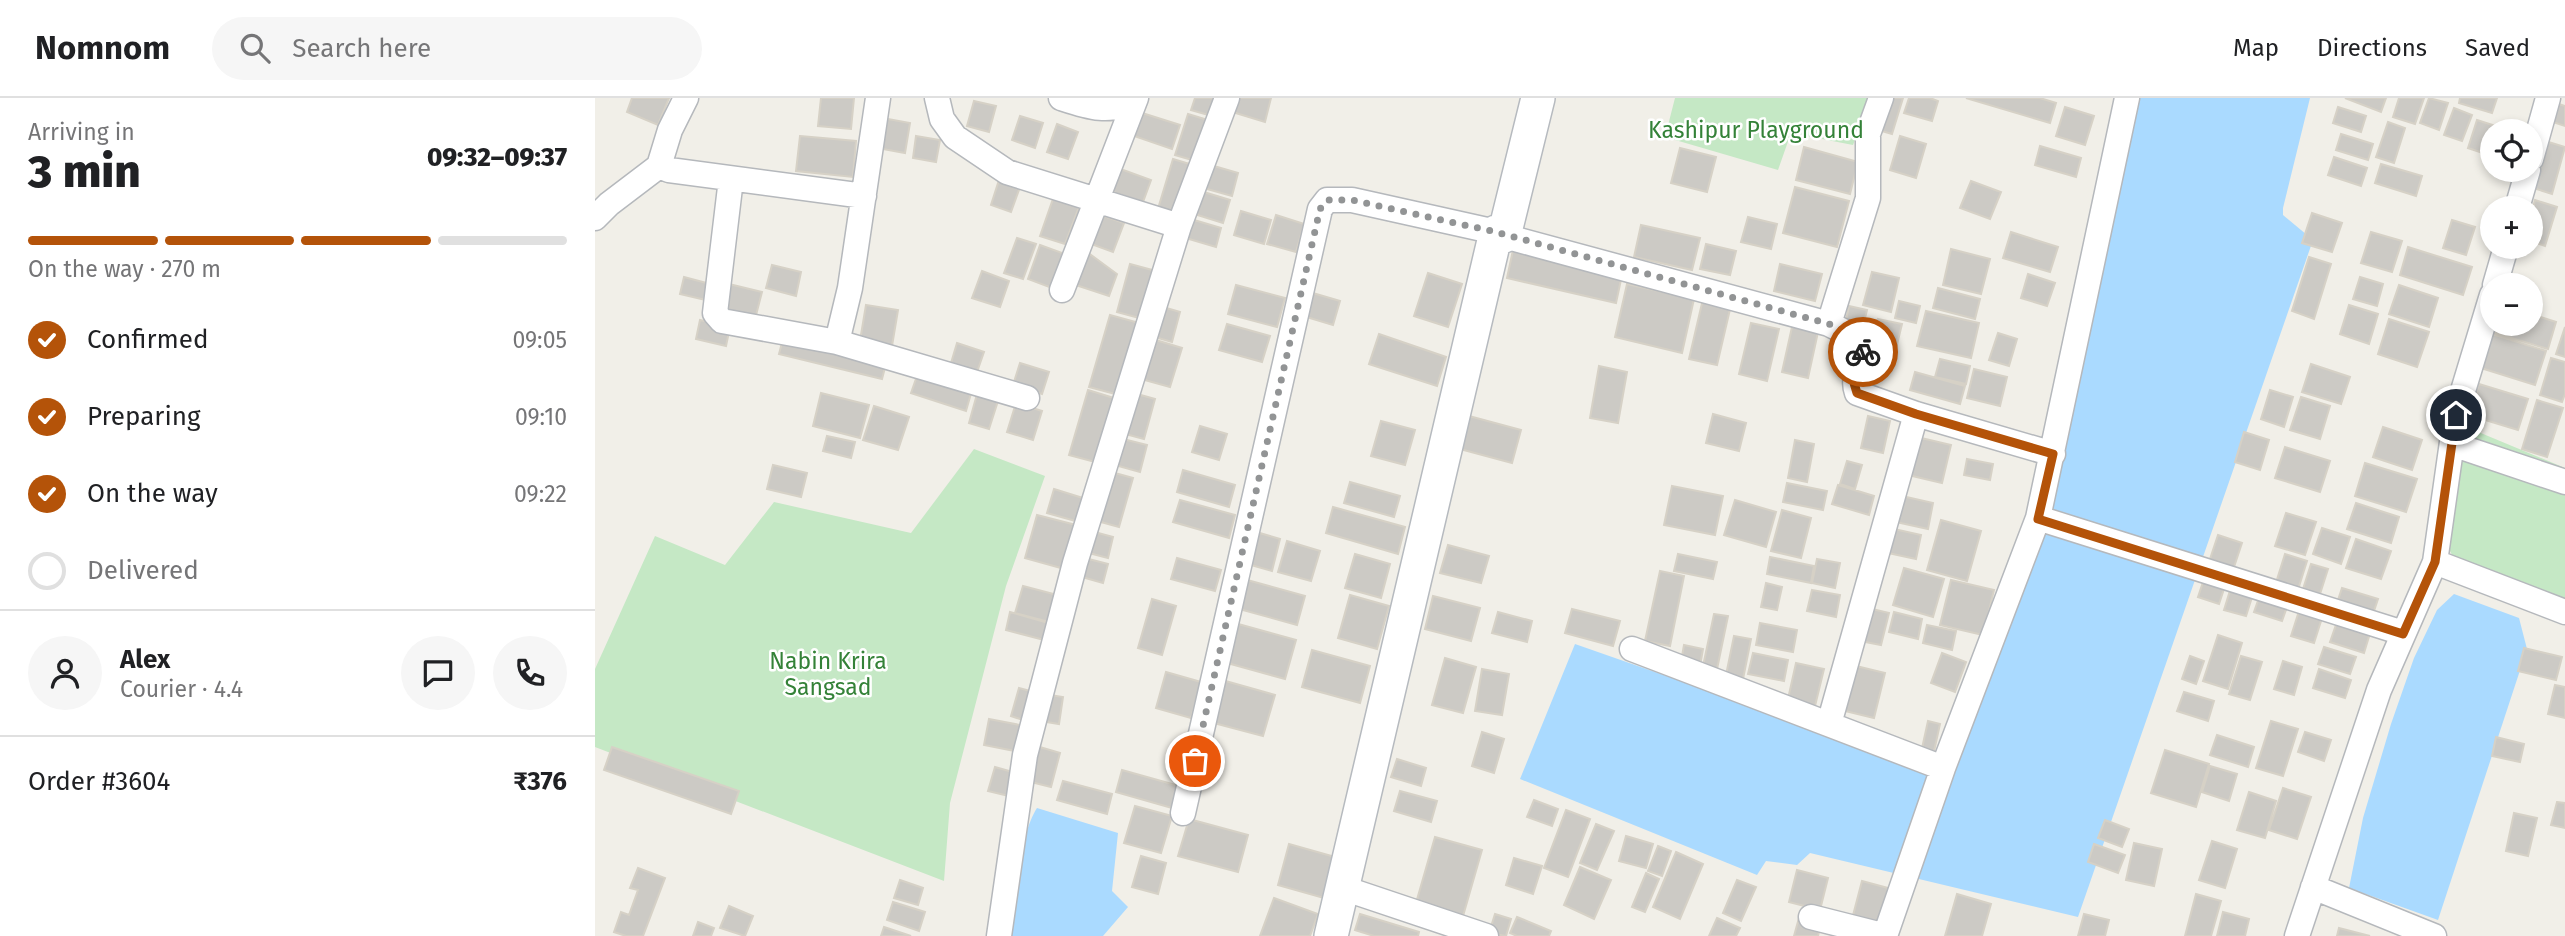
<!DOCTYPE html>
<html lang="en">
<head>
<meta charset="utf-8">
<style>
	body { margin:0; font-family:"Fira Sans",sans-serif; background:#f6f6f6; color:#202124; height:100vh; display:flex; flex-direction:column; font-size:26px; white-space:nowrap }
	* { box-sizing:border-box; margin:0 }
	p { font-size:23px; color:#757577 }
	.icon { flex:none; width:38px; height:38px; fill:none; stroke:currentColor; stroke-width:2; stroke-linecap:round; stroke-linejoin:round }
	.map { position:relative; flex:1; overflow:hidden }
	.side { display:flex; flex-direction:column; background:#fff; width:595px }
	.side>* { flex:none }
	.buttons { position:absolute; left:1885px; top:21px; display:grid; gap:14px }
	.buttons a { display:grid; place-items:center; width:63px; height:63px; border-radius:50%; background:#fff; box-shadow:0 4px 10px #0003; font-size:35px }
	.pin { position:absolute; display:grid; place-items:center; width:60px; height:60px; color:#fff; margin:-30px; border:4px solid #fff; border-radius:50%; box-shadow:0 2px 7px #0007 }
	.courier { position:absolute; display:grid; place-items:center; width:70px; height:70px; margin:-35px; border:5px solid #b45309; border-radius:50%; background:#fff; color:#222; box-shadow:0 2px 9px #0007 }
	.summary em { font-style:normal; font-weight:800 }
	.summary div { display:flex; flex-direction:column-reverse }
	.summary { display:flex; align-items:center; justify-content:space-between; height:119px; padding:0 28px }
	h1 { font-size:46px; font-weight:800; line-height:52px }
	.bar { display:grid; grid-template-columns:repeat(4,1fr); gap:10px 7px; align-content:center; height:84px; padding:0 28px }
	.bar i { height:9px; border-radius:5px; background:#e0e0e0 }
	.bar .on { background:#b45309 }
	.bar p { grid-column:span 4 }
	.line { display:flex; align-items:center; gap:18px; padding:0 28px; border-top:2px solid #e0e0e0 }
	.line div { flex:1 }
	.round { display:grid; place-items:center; flex:none; width:74px; height:74px; border-radius:37px; background:#f6f6f6 }
	ol { padding:0 28px; list-style:none }
	li { display:flex; align-items:center; gap:21px; height:77px }
	li p { margin-inline-start:auto }
	li .icon { padding:7px; border-radius:50%; background:#b45309; color:#fff; stroke-width:4 }
	li:last-child { color:#757577 }
	li i { width:38px; height:38px; border:4px solid #e0e0e0; border-radius:50% }
	header { display:flex; align-items:center; gap:42px; box-sizing:border-box; height:98px; padding:0 35px; background:#fff; border-bottom:2px solid #e0e0e0 }
	header strong { font-size:33px }
	nav { display:flex; gap:38px; margin-inline-start:auto; font-size:24px }
	.search { width:490px; height:63px; background:#f6f6f6; display:flex; align-items:center; gap:18px; box-sizing:border-box; padding:0 24px; border-radius:38px; color:#757577; font-size:26px }
	main { display:flex; flex:1; min-height:0 }
	.map>svg:first-child { display:block }
</style>
</head>
<body>
<header>
<strong>Nomnom</strong>
<div class="search"><svg class="icon" aria-label="search" viewBox="0 0 24 24"><circle cx="10" cy="10" r="6"/><path d="M15 15l6 6"/></svg>Search here</div>
<nav><a>Map</a><a>Directions</a><a>Saved</a></nav>
</header>
<main>
<section class="side">
<div class="summary"><div><h1>3 min</h1><p>Arriving in</p></div><em>09:32–09:37</em></div>
<div class="bar"><i class="on"></i><i class="on"></i><i class="on"></i><i></i><p>On the way · 270 m</p></div>
<ol>
<li><svg class="icon" aria-label="check" viewBox="0 0 24 24"><path d="M5 12l5 5 9-10"/></svg>Confirmed<p>09:05</p></li>
<li><svg class="icon" aria-label="check" viewBox="0 0 24 24"><path d="M5 12l5 5 9-10"/></svg>Preparing<p>09:10</p></li>
<li><svg class="icon" aria-label="check" viewBox="0 0 24 24"><path d="M5 12l5 5 9-10"/></svg>On the way<p>09:22</p></li>
<li><i></i>Delivered</li>
</ol>
<div class="line" style="height:126px"><a class="round"><svg class="icon" aria-label="person" viewBox="0 0 24 24"><circle cx="12" cy="8" r="4"/><path d="M4 21q1-7 8-7t8 7"/></svg></a><div><b>Alex</b><p>Courier · 4.4</p></div><a class="round"><svg class="icon" aria-label="chat" viewBox="0 0 24 24"><path d="M4 5h16v11H9l-5 4z"/></svg></a><a class="round"><svg class="icon" aria-label="phone" viewBox="0 0 24 24"><path d="M5 4h4l2 5-3 2q2 4 5 5l2-3 5 2v4C11 20 4 13 5 4z"/></svg></a></div>
<div class="line" style="height:91px"><div>Order #3604</div><b>₹376</b></div>
</section>
<div class="map">
<svg width="1970" height="838" viewBox="0 0 1970 838">
	<rect width="100%" height="100%" fill="#f1efe8"/>
	<path fill="#c5e8c5" d="M1080,0h196l-18,47 -62,-12 -13,37 -113,-33z
		M1881,333l89,37v138l-112,-49 -8,-16 18,-91z
		M379,351l71,27 -39,110 -56,217 -6,78 -349,-134v-78l60,-133 70,29 49,-63 137,31z"/>
	<path fill="#aadaff" d="M1543,0h172l-27,110v7l30,25 -235,677 -268,-64 -13,12 -31,-4 -9,14 -237,-96 55,-135 377,132 107,-322z
		M1859,496l65,24 8,31 -89,271 -89,-32 14,-70 28,-94 23,-66 23,-48z
		M442,710l81,25 -6,58 16,16 -25,29h-97c6,-32 14,-102 31,-128z"/>
	<path fill="#cccac5" stroke="#d6d1c6" stroke-width="2" d="M37,0h37l-11,27 -31,-13z
		M226,0h33l-3,31 -33,-3z
		M600,0h30l-6,20 -28,-8z
		M635,0h41l-6,24 -39,-12z
		M1290,0h18l-11,36 -17,-5z
		M1314,0h21l8,3 -6,20 -28,-8z
		M1371,0h74l16,5 -6,20z
		M1750,0h41l-5,14z
		M1804,0h25l-9,26 -22,-7z
		M1834,0l19,5 -9,27 -19,-7z
		M1865,0h37l-5,15 -33,-10z
		M379,3l22,5 -7,26 -22,-6z
		M1958,4l12,4v20l-18,-6z
		M1470,9l29,9 -9,29 -29,-9z
		M1743,9l28,9 -5,16 -28,-9z
		M1859,10l18,7 -10,26 -18,-6z
		M544,14l41,13 -8,24 -41,-14z
		M593,16l23,7 -12,41 -24,-7z
		M425,18l23,7 -8,25 -23,-8z
		M282,19l33,6 -5,30 -33,-6z
		M1882,22l34,11h-19v25l-24,-8z
		M1793,24l17,6 -11,35 -18,-6z
		M462,26l21,8 -10,27 -21,-7z
		M1746,36l32,10 -5,16 -32,-10z
		M205,38l56,5 -3,36 -57,-6z
		M321,38l24,4 -4,22 -23,-4z
		M1305,38l26,8 -10,34 -26,-8z
		M1947,42l23,7 -13,47 -25,-8z
		M1445,48l41,12 -5,19 -41,-12z
		M1209,49l54,15 -8,32 -54,-14z
		M1085,50l36,9 -9,35 -36,-9z
		M1739,59l33,11 -6,18 -33,-11z
		M578,61l23,7 -15,53 -24,-7z
		M612,66l31,9 -6,23 -32,-9z
		M1786,66l41,12 -6,20 -41,-13z
		M520,69l36,13 -8,22 -36,-12z
		M404,82l21,7 -9,25 -20,-7z
		M1376,83l30,11 -11,27 -30,-11z
		M1200,89l54,14 -12,46 -54,-14z
		M599,91l36,11 -7,23 -35,-11z
		M459,98l26,8 -15,40 -25,-8z
		M1940,102l22,7 -12,39 -14,-5v-25z
		M646,113l30,9 -7,24 -30,-9z
		M1717,115l30,10 -10,29 -30,-9z
		M506,117l23,8 -11,29 -22,-8z
		M681,117l28,9 -8,28 -29,-8z
		M589,119l37,11 -5,19 -37,-11z
		M1153,119l29,7 -6,25 -30,-7z
		M1857,122l23,7 -9,28 -23,-7z
		M1046,127l59,13 -8,32 -58,-13z
		M1416,134l47,15 -8,25 -47,-14z
		M1776,134l31,9 -10,31 -31,-9z
		M422,140l19,6 -13,35 -19,-6z
		M1111,146l30,7 -6,24 -30,-6z
		M445,147l25,9 -13,34 -24,-9z
		M1813,149l64,20 -9,28 -63,-20z
		M1356,151l39,10 -9,35 -38,-9z
		M918,152l109,25 -6,28 -109,-25z
		M492,154l30,22 -8,22 -33,-11z
		M1714,159l22,7 -17,55 -22,-8z
		M535,166l26,7 -13,48 -26,-7z
		M1185,166l42,10 -7,27 -41,-10z
		M177,167l29,7 -5,24 -30,-8z
		M387,173l27,10 -9,26 -28,-9z
		M1277,174l27,6 -8,34 -28,-7z
		M833,175l34,11 -14,43 -34,-11z
		M1433,176l27,9 -8,23 -26,-8z
		M89,179l30,8 -4,16 -30,-7z
		M1765,179l23,7 -6,22 -24,-7z
		M134,186l33,8 -7,27 -33,-8z
		M1032,186l67,15 -12,54 -67,-16z
		M641,187l49,13 -8,29 -49,-13z
		M1804,187l39,13 -9,29 -40,-13z
		M1343,190l42,11 -5,20 -42,-11z
		M711,193l34,10 -7,24 -33,-10z
		M1108,201l28,6 -14,60 -28,-6z
		M1304,203l21,5 -4,17 -21,-5z
		M271,207l32,5 -6,36 -32,-5z
		M561,207l24,7 -8,30 -24,-7z
		M1754,207l29,9 -9,30 -29,-10z
		M1254,208l18,4 -6,24 -17,-4z
		M1331,213l53,12 -8,35 -54,-12z
		M1936,216l25,8 -8,27 -53,-16 3,-9h33z
		M515,217l29,8 -20,72 -30,-8z
		M1283,221l24,5 -8,33 -24,-6z
		M1794,221l40,13 -12,35 -39,-13z
		M105,222l30,7 -4,19 -30,-7z
		M1156,225l28,6 -12,52 -28,-7z
		M632,226l43,12 -8,26 -43,-12z
		M1197,229l26,5 -10,46 -26,-6z
		M1970,229v30l-9,-3z
		M1403,235l19,6 -8,27 -20,-6z
		M784,236l67,23 -9,29 -68,-22z
		M1897,236l54,17 -11,34 -54,-17z
		M189,237l103,25 -5,19 -103,-25z
		M551,239l36,11 -12,39 -36,-10z
		M362,245l27,9 -7,20 -26,-9z
		M1956,260l14,4v32l-3,8 -22,-7z
		M1345,261l30,7 -4,18 -31,-7z
		M425,265l29,9 -7,22 -29,-9z
		M1716,266l39,13 -9,27 -39,-12z
		M1004,268l28,6 -9,51 -28,-5z
		M1379,271l33,8 -7,29 -33,-8z
		M1320,274l50,14 -5,18 -50,-14z
		M323,275l54,17 -6,21 -55,-18z
		M1884,286l49,15 -10,31 -49,-15z
		M493,292l29,9 -18,64 -30,-8z
		M1675,292l23,7 -9,30 -23,-8z
		M535,294l25,7 -11,40 -26,-7z
		M226,295l48,12 -9,33 -47,-12z
		M382,296l21,7 -9,28 -20,-6z
		M1706,299l29,9 -10,33 -30,-9z
		M1942,302l26,8 -16,49 -25,-8z
		M421,305l26,8 -9,29 -26,-8z
		M279,308l35,11 -11,33 -35,-10z
		M1118,316l33,9 -7,28 -33,-8z
		M874,318l52,14 -9,33 -52,-14z
		M1273,318l22,5 -7,32 -22,-5z
		M786,323l34,9 -10,35 -34,-9z
		M605,328l27,8 -8,26 -27,-8z
		M1788,329l39,13 -10,30 -39,-13z
		M1649,334l25,8 -9,30 -25,-8z
		M232,338l28,6 -4,16 -28,-7z
		M520,339l32,8 -7,27 -32,-9z
		M1322,339l34,8 -9,38 -34,-8z
		M1200,342l19,4 -7,38 -19,-4z
		M1690,349l45,14 -10,31 -45,-14z
		M1372,361l26,5 -3,16 -26,-5z
		M1252,363l15,4 -7,24 -15,-5z
		M1770,365l52,16 -11,33 -51,-16z
		M178,367l34,8 -6,24 -34,-8z
		M509,372l29,8 -14,49 -29,-8z
		M588,372l52,15 -6,22 -52,-15z
		M755,384l50,14 -6,21 -50,-14z
		M1192,385l40,8 -4,19 -40,-8z
		M1243,387l36,11 -5,19 -37,-11z
		M1077,388l51,10 -8,39 -51,-10z
		M459,391l32,10 -7,23 -32,-9z
		M1307,398l31,7 -5,26 -32,-7z
		M585,402l55,15 -6,23 -56,-16z
		M1140,402l41,12 -10,35 -42,-12z
		M1761,405l43,14 -8,26 -44,-14z
		M738,409l72,20 -7,27 -72,-21z
		M1187,412l29,8 -10,40 -30,-7z
		M1691,415l30,9 -11,33 -30,-9z
		M442,417l43,11 -12,44 -43,-12z
		M1346,422l40,11 -14,50 -40,-11z
		M1727,430l28,9 -9,27 -28,-10z
		M1299,431l27,6 -5,24 -28,-6z
		M492,432l26,7 -5,21 -27,-7z
		M658,433l27,8 -8,32 -28,-8z
		M1623,437l24,8 -8,24 -24,-8z
		M1761,441l35,12 -10,28 -35,-11z
		M692,443l33,10 -9,30 -33,-9z
		M853,447l41,11 -8,27 -41,-10z
		M760,456l35,10 -9,34 -36,-10z
		M1083,456l39,8 -4,17 -39,-8z
		M1690,456l22,7 -11,35 -22,-7z
		M486,459l27,7 -5,19 -28,-8z
		M1175,459l44,9 -3,17 -44,-9z
		M582,460l44,12 -6,21 -44,-12z
		M1222,461l23,4 -5,25 -23,-5z
		M1716,466l17,5 -8,25 -17,-5z
		M1309,470l40,11 -11,38 -40,-12z
		M1065,473l24,5 -14,70 -25,-5z
		M1610,478l21,7 -7,21 -21,-7z
		M645,480l65,18 -8,29 -65,-18z
		M1356,482l43,10 -11,45 -43,-10z
		M1171,485l16,4 -5,23 -16,-3z
		M1637,486l22,7 -8,25 -22,-6z
		M428,488l38,10 -8,27 -38,-10z
		M1747,490l36,11 -6,18 -36,-11z
		M1217,492l28,5 -4,22 -29,-6z
		M1666,494l28,9 -7,20 -28,-9z
		M755,497l39,11 -12,43 -39,-11z
		M838,498l47,12 -9,33 -46,-12z
		M557,501l24,7 -14,49 -24,-7z
		M1273,510l21,5 -8,32 -21,-4z
		M977,511l48,12 -7,25 -48,-13z
		M1704,513l23,7 -8,25 -23,-7z
		M415,514l42,12 -4,17 -42,-11z
		M903,514l34,9 -5,21 -35,-9z
		M1299,514l28,7 -4,20 -29,-7z
		M1119,516l14,2 -12,58 -14,-3z
		M1743,521l33,11 -7,23 -34,-11z
		M636,524l65,18 -11,39 -65,-18z
		M1165,525l37,7 -4,22 -37,-7z
		M1332,527l29,6 -4,19 -29,-7z
		M1623,537l24,8 -14,46 -25,-8z
		M1139,538l17,3 -9,45 -17,-4z
		M1089,547l19,4 -3,17 -19,-4z
		M1729,549l32,10 -6,17 -32,-10z
		M1929,550l38,9 -6,23 -38,-9z
		M717,552l58,16 -10,37 -58,-16z
		M1158,555l35,7 -4,21 -36,-7z
		M1347,555l24,9 -11,30 -24,-9z
		M1595,558l14,5 -8,23 -14,-5z
		M1646,558l21,6 -12,38 -21,-6z
		M850,560l31,9 -13,46 -31,-8z
		M1688,563l19,6 -8,28 -20,-6z
		M1201,565l28,6 -9,37 -27,-7z
		M1257,567l33,8 -11,45 -33,-8z
		M887,571l27,5 -7,41 -27,-4z
		M1724,571l32,11 -6,18 -32,-10z
		M571,574l35,10 -10,36 -35,-10z
		M627,582l53,15 -12,41 -53,-14z
		M1960,587l10,2v31l-17,-4z
		M424,590l15,4 -8,29 -15,-5z
		M1589,594l30,9 -6,20 -31,-10z
		M449,596l19,3 -4,27 -19,-3z
		M394,621l36,7 -5,26 -36,-7z
		M1333,623l12,3 -7,32 -12,-3z
		M1676,623l27,8 -15,47 -27,-8z
		M887,634l22,7 -10,34 -22,-7z
		M1710,634l26,8 -7,21 -26,-9z
		M1622,637l37,12 -6,20 -38,-12z
		M1901,639l28,7 -4,18 -28,-6z
		M438,647l27,8 -9,34 -28,-7z
		M17,649l127,44 -8,23 -127,-44z
		M1570,652l44,14 -13,43 -45,-14z
		M802,661l29,9 -5,18 -30,-9z
		M1615,668l27,8 -8,27 -27,-9z
		M400,669l21,6 -7,23 -21,-5z
		M527,672l57,16 -7,22 -56,-16z
		M468,683l49,13 -5,20 -50,-14z
		M1688,690l28,9 -14,42 -28,-9z
		M805,693l37,10 -6,21 -37,-11z
		M1654,694l27,9 -11,37 -28,-8z
		M939,702l24,9 -6,17 -25,-9z
		M1962,704l8,1v25l-14,-3z
		M540,708l37,10 -11,37 -37,-10z
		M971,712l24,9 -22,58 -24,-9z
		M1919,715l23,5 -9,38 -22,-5z
		M594,721l59,16 -10,37 -60,-16z
		M1510,722l24,9 -7,18 -24,-9z
		M1001,726l18,7 -17,39 -17,-7z
		M1031,738l27,8 -7,24 -27,-7z
		M840,739l47,13 -21,73 -47,-13z
		M1617,743l25,8 -12,39 -26,-8z
		M1539,745l28,6 -8,37 -28,-6z
		M694,746l46,13 -11,41 -46,-13z
		M1499,746l31,11 -7,18 -30,-11z
		M1063,748l13,5 -9,25 -14,-5z
		M1081,754l27,12 -23,55 -27,-12z
		M546,758l25,7 -8,31 -26,-7z
		M919,760l28,8 -9,28 -27,-9z
		M985,769l31,13 -17,39 -30,-14z
		M43,770l27,10 -22,58h-17l-12,-4 7,-20 8,3 9,-25 -8,-2z
		M1202,772l31,8 -8,32 -31,-8z
		M1051,775l13,6 -14,33 -13,-5z
		M305,782l23,8 -5,17 -24,-7z
		M1142,782l19,7 -15,34 -18,-8z
		M1267,783l26,7 -10,42 -27,-7z
		M1362,796l34,10 -9,32h-37z
		M1601,796l25,7 -10,35h-26z
		M679,800l44,16 -8,22h-50z
		M298,804l32,10 -6,19 -32,-11z
		M134,808l24,10 -8,20 -25,-8z
		M1628,814l26,7 -4,17h-28z
		M765,816l59,18 -1,4h-44l-19,-6z
		M900,816l16,5 -5,17 -17,-3z
		M1489,816l25,6 -4,16h-27z
		M922,819l34,14 -2,5h-32l-7,-3z
		M1122,820l23,10 -4,8h-27z
		M1204,820l22,6 -3,12h-24z
		M103,824l16,6 -3,8h-18z
		M289,829l27,9h-30z
		M1744,830l31,8h-33z"/>
	<g fill="none" stroke-linecap="round" stroke-linejoin="round">
		<defs>
			<path id="street" d="M342,0l5,21 13,18 52,35 172,54
				M466,0c24,8 52,18 73,0
				M1936,61l17,-61
				M64,68l11,-36 16,-32
				M136,81l-16,134 7,8 115,21 13,-54 28,-190
				M1922,110l11,-38
				M0,120l14,-14 50,-38 10,4 195,26
				M909,138l325,88 39,-126v-64l13,-36
				M1900,187l11,-38
				M467,192l74,-192
				M1234,226c25,13 41,15 29,48 -3,8 -4,12 -1,21l59,21 137,40
				M242,244l190,56
				M1857,346l113,38
				M1443,420l365,115
				M1840,464l130,50
				M1037,551l311,119
				M1234,626l87,-310
				M588,715l137,-604 7,-9h25l144,32
				M1718,789l121,49
				M748,790l143,48
				M1216,819l75,19
				M404,838l26,-181 50,-192 104,-337 48,-128
				M1290,838l58,-168 95,-250 89,-420
				M1702,838l82,-246 56,-128 21,-148 36,-119"/>
			<path id="secondary" d="M736,838l165,-704 8,4 34,-138"/>
		</defs>
		<use href="#street" stroke="#b5b8bc" stroke-width="27"/>
		<use href="#secondary" stroke="#b6babf" stroke-width="36"/>
		<use href="#street" stroke="#fff" stroke-width="24"/>
		<use href="#secondary" stroke="#fff" stroke-width="33"/>
	</g>
	<g fill="none" stroke-linecap="round" stroke-linejoin="round">
		<path stroke="#929495" stroke-width="7" stroke-dasharray="0 12.6" d="M600,663l125,-552 7,-9h25l144,32 333,92c13,6 32,12 34,28"/>
		<path stroke="#b45309" stroke-width="9" d="M1268,254l-9,31 3,10 59,21 137,40 -15,65 365,115 32,-72 21,-147"/>
	</g>
	<g text-anchor="middle" stroke-width="5" stroke-linejoin="round" paint-order="stroke">
		<g font-size="23" fill="#348238" stroke="#fff">
			<text x="1161" y="40">Kashipur Playground</text>
			<text x="233" y="571">Nabin Krira<tspan x="233" dy="26">Sangsad</tspan></text>
		</g>
	</g>
</svg>
<div class="buttons">
<a><svg class="icon" aria-label="locate" viewBox="0 0 24 24"><circle cx="12" cy="12" r="6"/><path d="M12 2v4M12 18v4M2 12h4M18 12h4"/></svg></a>
<a>+</a>
<a>−</a>
</div>
<div class="pin" style="left:600px;top:663px;background:#ea580c"><svg class="icon" aria-label="bag" viewBox="0 0 24 24"><path d="M5 8h14l-1 12H6zM9 8a3 3 0 0 1 6 0"/></svg></div>
<div class="pin" style="left:1861px;top:317px;background:#1f2937"><svg class="icon" aria-label="home" viewBox="0 0 24 24"><path d="M3 11l9-7 9 7M6 9v11h12V9"/></svg></div>
<div class="courier" style="left:1268px;top:254px"><svg class="icon" aria-label="bike" viewBox="0 0 24 24"><circle cx="6" cy="16" r="4"/><circle cx="18" cy="16" r="4"/><path d="M6 16l4-8h5l3 8M10 8l3 8H6M13 5h3"/></svg></div>
</div>
</main>
</body>
</html>
